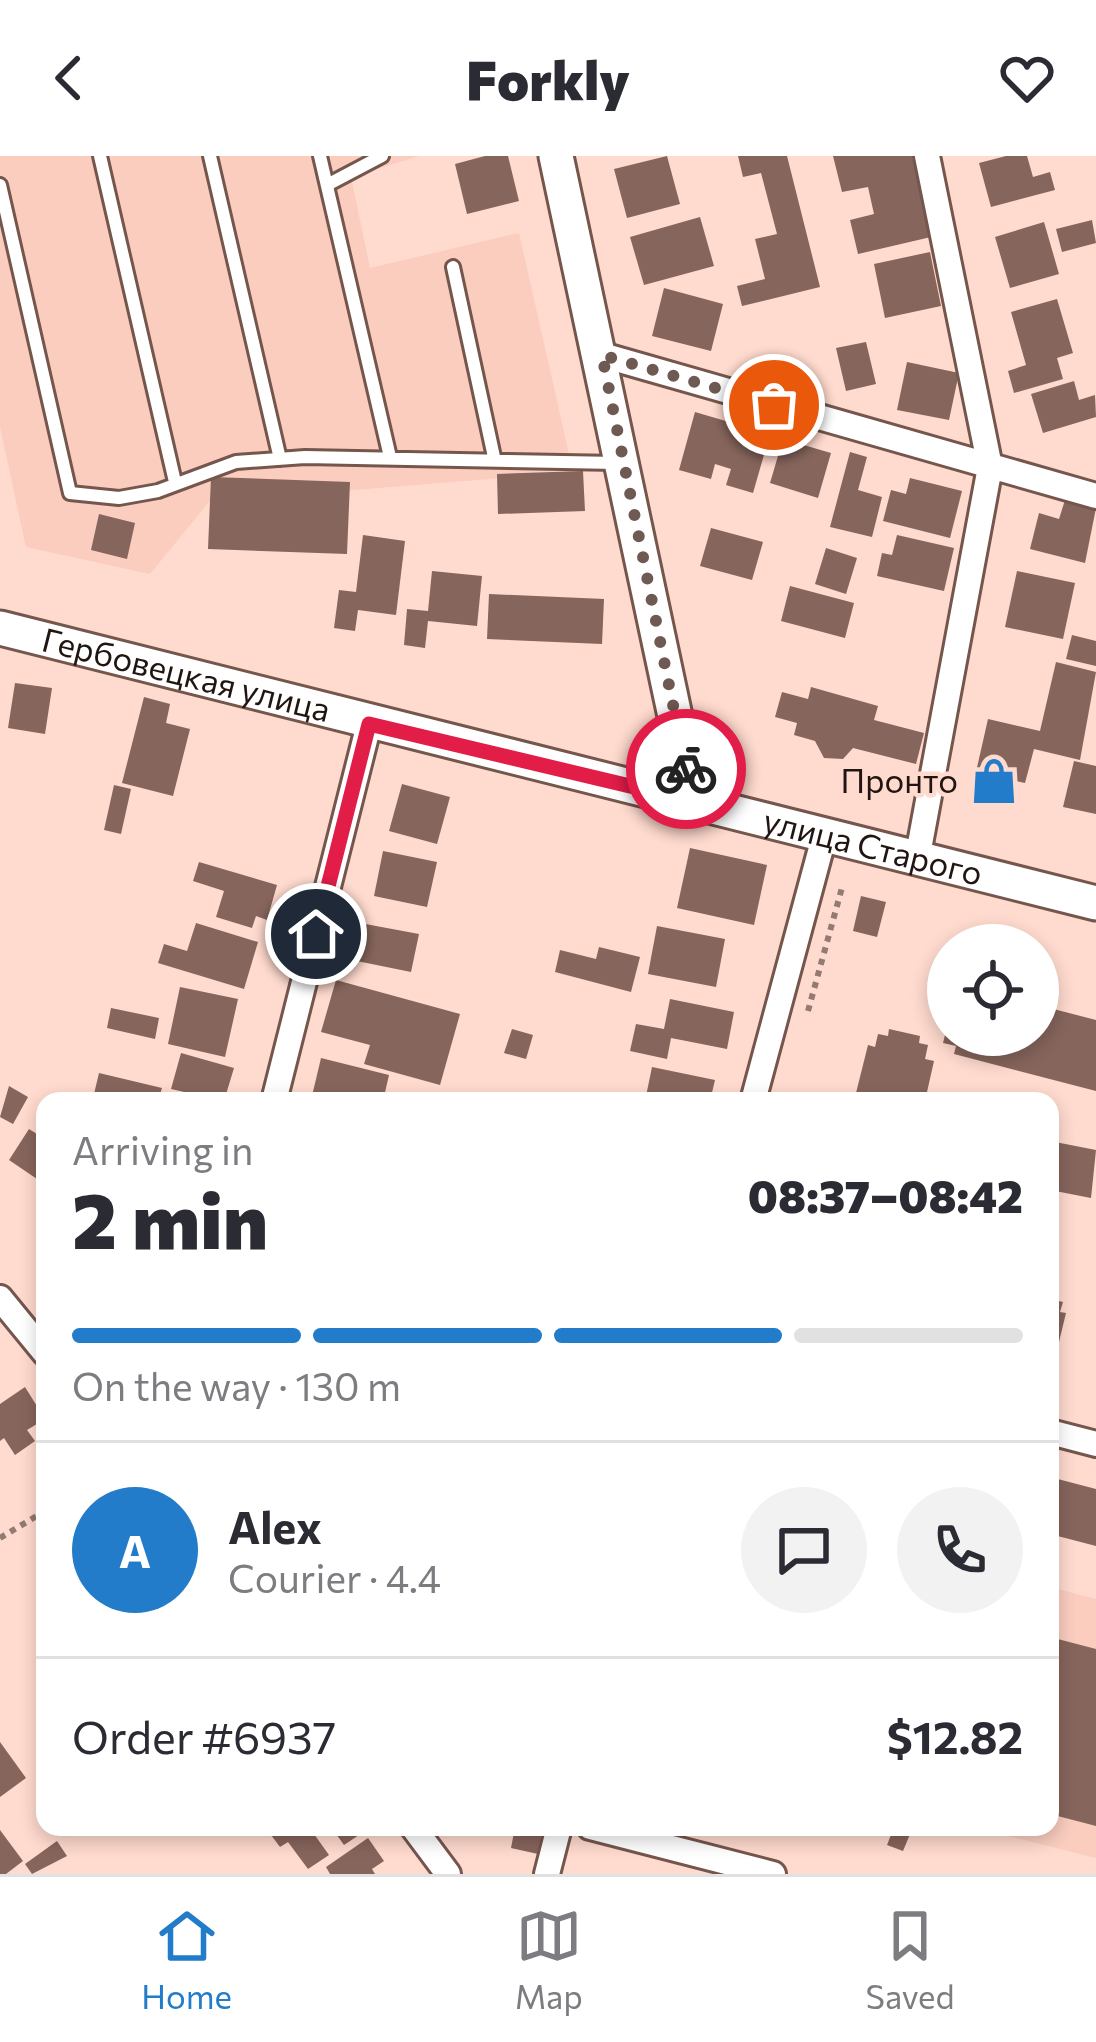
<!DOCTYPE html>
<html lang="en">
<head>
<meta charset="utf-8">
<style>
	body { margin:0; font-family:Commissioner,sans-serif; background:#f2f2f3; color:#2b2b33; height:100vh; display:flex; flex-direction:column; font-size:45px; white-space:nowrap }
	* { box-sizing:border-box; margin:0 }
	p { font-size:39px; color:#7c7c81 }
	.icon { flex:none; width:66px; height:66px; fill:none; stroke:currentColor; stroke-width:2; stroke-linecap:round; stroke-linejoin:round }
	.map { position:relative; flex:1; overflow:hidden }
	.details { position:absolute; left:36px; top:936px; width:1023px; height:744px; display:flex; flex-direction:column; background:#fff; border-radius:24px; box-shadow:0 6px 18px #0003 }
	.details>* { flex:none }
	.tools { position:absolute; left:927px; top:768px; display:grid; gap:24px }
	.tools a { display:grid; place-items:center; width:132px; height:132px; border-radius:50%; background:#fff; box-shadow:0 6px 18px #0003; font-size:60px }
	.pin { position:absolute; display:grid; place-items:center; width:102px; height:102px; color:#fff; margin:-51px; border:6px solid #fff; border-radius:50%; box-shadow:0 3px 12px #0007 }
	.courier { position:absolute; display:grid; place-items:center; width:120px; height:120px; margin:-60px; border:9px solid #e11d48; border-radius:50%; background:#fff; color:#222; box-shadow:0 3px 15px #0007 }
	.summary em { font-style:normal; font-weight:800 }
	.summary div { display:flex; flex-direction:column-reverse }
	.summary { display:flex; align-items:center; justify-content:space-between; height:204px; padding:0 36px }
	h1 { font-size:78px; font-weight:800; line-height:90px }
	.bar { display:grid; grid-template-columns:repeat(4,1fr); gap:18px 12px; align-content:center; height:144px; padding:0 36px }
	.bar i { height:15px; border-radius:9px; background:#e1e1e2 }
	.bar .on { background:#227cc9 }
	.bar p { grid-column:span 4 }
	.line { display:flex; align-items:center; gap:30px; padding:0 36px; border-top:3px solid #e1e1e2 }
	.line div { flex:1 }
	.round { display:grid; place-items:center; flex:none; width:126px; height:126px; border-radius:63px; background:#f2f2f3 }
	header { display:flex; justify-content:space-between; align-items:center; height:156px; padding:0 36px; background:#fff; font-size:54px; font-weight:800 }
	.tabs { display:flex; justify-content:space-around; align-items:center; height:168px; border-top:3px solid #e1e1e2; background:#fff; font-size:33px; color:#7c7c81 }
	.tabs a { display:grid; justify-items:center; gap:6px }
	.tabs .on { color:#227cc9 }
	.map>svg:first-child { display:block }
</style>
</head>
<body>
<header><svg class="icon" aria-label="back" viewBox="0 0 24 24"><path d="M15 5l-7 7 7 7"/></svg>Forkly<svg class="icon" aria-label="heart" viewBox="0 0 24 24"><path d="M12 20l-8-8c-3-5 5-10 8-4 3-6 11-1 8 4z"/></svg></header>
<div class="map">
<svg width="1096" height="1718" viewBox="0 0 1096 1718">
	<rect width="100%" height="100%" fill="#ffdace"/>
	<path fill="#facdbf" d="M0,0h419l-68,21 19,91 149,-35 54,239 -364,30 -59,72 -124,-27 -26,-120z
		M1050,1431l46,12v259l-123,-31h77z"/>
	<path fill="#86655c" d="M485,0h23l11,45 -52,13 -12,-50z
		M667,0l13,48 -53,14 -13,-49z
		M738,0h49l33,131 -78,19 -5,-20 28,-7 -10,-40 22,-5 -16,-61 -18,4z
		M833,0h79l19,81 -73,17 -8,-34 24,-6 -6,-27 -26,5z
		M1006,0h21l6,21 17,-5 5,18 -64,17 -12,-44z
		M700,61l14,49 -70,19 -14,-48z
		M1092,64l4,23 -34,9 -6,-23z
		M1044,66l15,52 -49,14 -15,-51z
		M930,96l11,54 -56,12 -11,-54z
		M664,132l59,16 -12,47 -59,-15z
		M1057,143l16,54 -16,5 6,21 -49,14 -6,-22 18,-6 -15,-53z
		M866,186l10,42 -30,7 -10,-43z
		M907,206l52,11 -10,47 -52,-10z
		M1074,225l5,19 16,-5 1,22 -53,16 -12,-39z
		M695,256l75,22 -17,59 -27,-8 5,-16 -16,-5 -4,15 -32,-9z
		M783,283l48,14 -13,45 -48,-15z
		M850,296l17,5 -9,33 24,7 -10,40 -42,-10z
		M583,315l2,40 -87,3 -1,-40z
		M211,321l139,5 -3,72 -139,-5z
		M910,322l52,13 -12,47 -67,-17 8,-31 15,4z
		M1065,344l31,8 -11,55 -55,-14 9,-36 20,6z
		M99,358l36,9 -8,36 -36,-9z
		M711,372l52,14 -11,38 -52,-14z
		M363,379l42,6 -9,74 -38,-5 -3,21 -21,-3 5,-38 17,2z
		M897,379l57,13 -10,43 -67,-15 5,-23 10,2z
		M826,392l31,10 -11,36 -31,-10z
		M432,415l50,5 -5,50 -49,-5 -3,27 -21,-3 3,-36 21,2z
		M1017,415l58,12 -12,56 -58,-12z
		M790,430l64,17 -9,35 -64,-17z
		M489,438l115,5 -2,45 -115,-5z
		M1072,479l24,6v25l-30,-7z
		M1056,506l40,10 -16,88 -46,-11 -9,34 -49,-11 12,-53 52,12z
		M15,527l37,5 -7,46 -37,-6z
		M811,531l67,19 -4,14 50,13 -8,31 -63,-16 -10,11 -19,-1 -9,-17 -21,-6 3,-12 -22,-6 7,-25 26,7z
		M144,541l26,7 -4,19 24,6 -17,67 -51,-13z
		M1074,605l22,5v48l-33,-7z
		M402,628l48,13 -13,47 -48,-13z
		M114,629l17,4 -10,45 -17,-4z
		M690,692l77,17 -13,60 -77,-17z
		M383,695l54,11 -10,45 -53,-11z
		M199,706l78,23 -10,35 -11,-4 -4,12 -36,-11 8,-26 -31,-10z
		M861,740l25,6 -9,35 -24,-6z
		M196,767l62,19 -14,47 -86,-26 6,-19 23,7z
		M360,767l59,11 -8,38 -59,-12z
		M657,770l68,13 -9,48 -68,-13z
		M599,791l41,10 -9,35 -76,-20 5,-22 36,9z
		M336,824l124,34 -20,71 -76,-21 6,-19 -49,-13z
		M180,831l58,12 -13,58 -57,-13z
		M670,843l64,13 -7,37 -56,-11 -4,21 -37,-8 6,-27 28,5z
		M1038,849l58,15v71l-142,-37 2,-8 -13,-3 2,-8h93z
		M111,852l48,10 -4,21 -48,-11z
		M512,873l21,6 -7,24 -22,-6z
		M889,873l31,7 -1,7 9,2 -3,14 9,2 -9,40h-71l14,-56 7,2 3,-13 10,2z
		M181,897l53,15 -10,33 -53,-12z
		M321,902l68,17 -6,26 -71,-5z
		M652,911l63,13 -5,21h-65z
		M99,917l63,15 -4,13 -64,-7z
		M9,930l19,11 -15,27 -13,-7z
		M29,973l16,10v27l-8,13 -28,-19z
		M1050,985l46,9 -5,48 -41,-8z
		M1050,1143l13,3 -3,10 6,1 -7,29 -9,-3z
		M25,1231l20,32 -18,11 8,11 -20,14 -11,-17 -4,3v-37z
		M1050,1321l46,12v57l-46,-12z
		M1050,1481l46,12v177l-46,-12v-69l7,-29 -7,-2z
		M0,1586l26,36 -26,19z
		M265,1671h44l20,28 -21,14 -20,-27 -8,5z
		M331,1671h40l-27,18z
		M515,1671h29l-6,27 -27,-6z
		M894,1671h19l-10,24 -16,-6z
		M0,1674l23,31 -17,13h-6z
		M368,1682l16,23 -12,8 3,5h-45l-4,-7z
		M57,1685l10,15 -35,18 -7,-10z"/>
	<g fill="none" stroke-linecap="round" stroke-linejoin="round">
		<defs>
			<path id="lane" d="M100,0l75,326
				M210,0l70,303
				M320,0l70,301
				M0,29l70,308 49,5 39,-7 78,-29 69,-5 312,6
				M327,29l55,-29
				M453,111l41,190"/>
			<path id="street" d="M602,199l494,141
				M917,704l73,-393 -63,-311
				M274,945l95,-377
				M753,945l71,-264
				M0,1142l45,55
				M1050,1276l46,12
				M413,1671l35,47
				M590,1671l183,47
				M547,1718l12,-47"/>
			<g id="secondary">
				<path d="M556,0l137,645"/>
				<path id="s1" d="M0,472l1096,275"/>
			</g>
		</defs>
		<use href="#lane" stroke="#75564c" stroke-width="18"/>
		<use href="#street" stroke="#75564c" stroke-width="30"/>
		<use href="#secondary" stroke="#75564c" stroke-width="39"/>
		<path stroke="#937a72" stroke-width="6" stroke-dasharray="6 6" stroke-linecap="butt" d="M808,855l35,-127
			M0,1382l45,-27"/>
		<use href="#lane" stroke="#fff" stroke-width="12"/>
		<use href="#street" stroke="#fff" stroke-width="24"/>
		<use href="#secondary" stroke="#fff" stroke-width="33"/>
	</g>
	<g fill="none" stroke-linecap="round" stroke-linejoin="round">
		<path stroke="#6f5a53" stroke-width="12" stroke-dasharray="0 21.6" d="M686,613l-84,-414 172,50"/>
		<path stroke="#e11d48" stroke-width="15" d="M316,778l53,-210 324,77 -7,-32"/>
	</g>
	<defs>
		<symbol id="shop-bare" viewBox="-9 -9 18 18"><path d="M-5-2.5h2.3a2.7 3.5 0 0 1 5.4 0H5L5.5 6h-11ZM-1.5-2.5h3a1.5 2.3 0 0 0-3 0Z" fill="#227cc9" stroke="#ffdace" stroke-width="2.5" paint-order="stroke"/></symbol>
	</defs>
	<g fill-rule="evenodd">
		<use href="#shop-bare" x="961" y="592" width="66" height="66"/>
	</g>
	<g text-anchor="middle" stroke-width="9" stroke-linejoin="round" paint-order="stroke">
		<g font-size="33" fill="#211511" stroke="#ffdace">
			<text dy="12" stroke="none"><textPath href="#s1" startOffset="192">Гербовецкая улица</textPath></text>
			<text dy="12" stroke="none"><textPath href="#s1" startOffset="900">улица Старого</textPath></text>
		</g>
		<g font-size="33" fill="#211511" stroke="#ffdace" text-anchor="end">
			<text x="958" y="637">Пронто</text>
		</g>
	</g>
</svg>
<div class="tools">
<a><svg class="icon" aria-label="locate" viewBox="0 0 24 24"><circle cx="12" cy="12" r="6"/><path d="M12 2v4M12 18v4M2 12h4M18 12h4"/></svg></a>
</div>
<div class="pin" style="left:774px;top:249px;background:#ea580c"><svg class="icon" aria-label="bag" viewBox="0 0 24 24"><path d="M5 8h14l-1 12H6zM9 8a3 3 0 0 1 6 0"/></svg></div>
<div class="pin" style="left:316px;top:778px;background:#1f2937"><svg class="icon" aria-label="home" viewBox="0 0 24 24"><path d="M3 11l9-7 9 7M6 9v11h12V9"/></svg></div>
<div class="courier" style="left:686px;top:613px"><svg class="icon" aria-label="bike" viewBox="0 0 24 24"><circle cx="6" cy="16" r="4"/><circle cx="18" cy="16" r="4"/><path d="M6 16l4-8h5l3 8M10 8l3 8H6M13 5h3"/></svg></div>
<section class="details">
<div class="summary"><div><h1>2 min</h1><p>Arriving in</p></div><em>08:37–08:42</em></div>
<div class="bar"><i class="on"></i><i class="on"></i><i class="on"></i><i></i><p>On the way · 130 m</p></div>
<div class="line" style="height:216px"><b class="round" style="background:#227cc9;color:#fff">A</b><div><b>Alex</b><p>Courier · 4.4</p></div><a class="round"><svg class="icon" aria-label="chat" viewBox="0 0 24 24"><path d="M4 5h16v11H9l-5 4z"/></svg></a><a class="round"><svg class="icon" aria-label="phone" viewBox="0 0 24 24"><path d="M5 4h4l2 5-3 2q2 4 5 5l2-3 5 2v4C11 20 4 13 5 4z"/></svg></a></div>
<div class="line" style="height:156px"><div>Order #6937</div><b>$12.82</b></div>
</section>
</div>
<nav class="tabs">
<a class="on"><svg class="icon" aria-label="home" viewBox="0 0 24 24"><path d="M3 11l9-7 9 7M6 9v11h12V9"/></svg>Home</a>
<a><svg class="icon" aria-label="map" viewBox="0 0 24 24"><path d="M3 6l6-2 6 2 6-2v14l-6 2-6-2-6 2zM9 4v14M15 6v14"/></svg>Map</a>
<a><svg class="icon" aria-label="saved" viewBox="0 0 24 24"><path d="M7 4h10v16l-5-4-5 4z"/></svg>Saved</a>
</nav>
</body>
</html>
